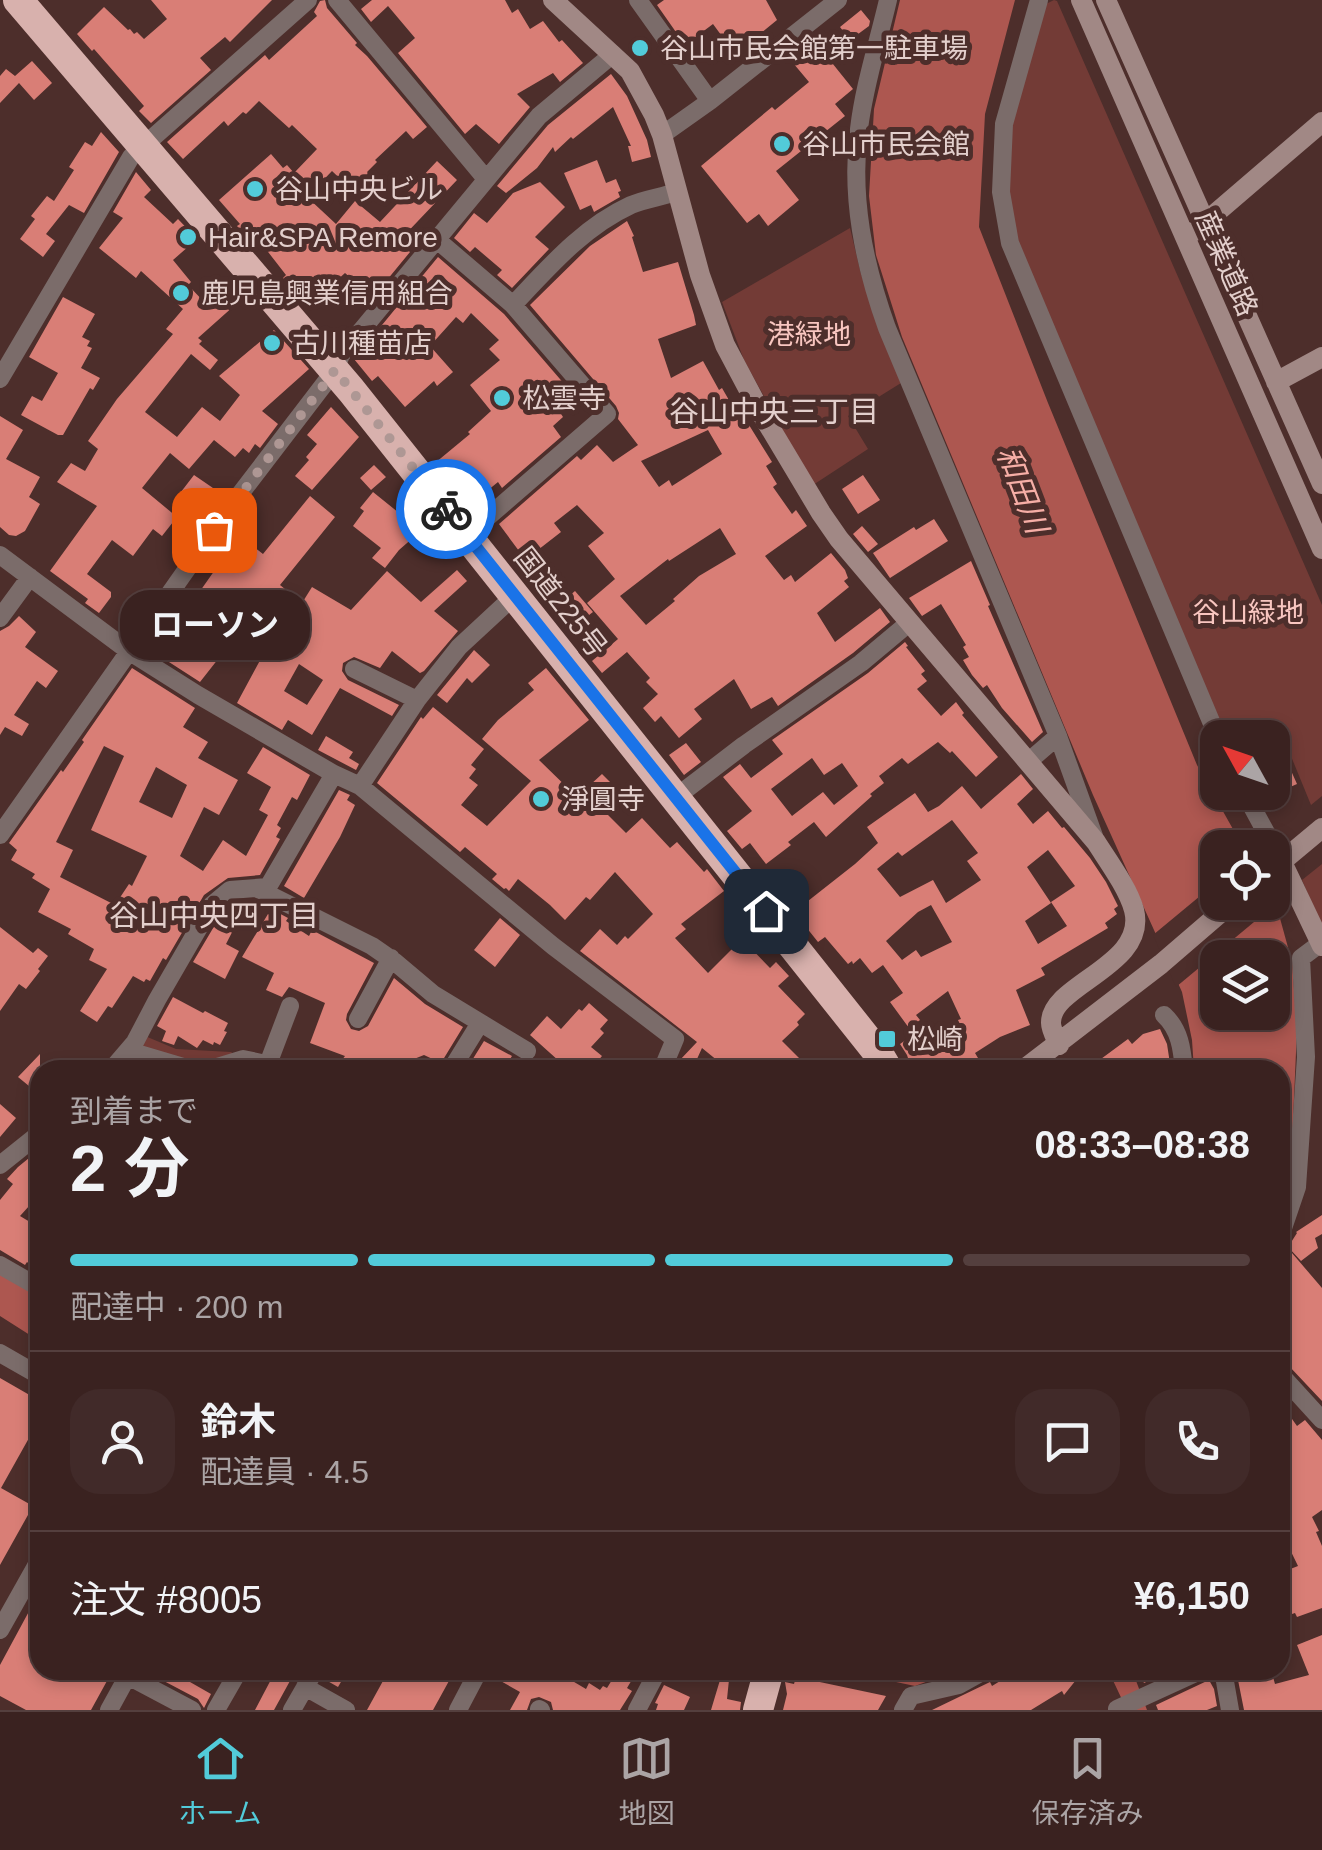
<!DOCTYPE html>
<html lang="ja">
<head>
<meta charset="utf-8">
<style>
	body { margin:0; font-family:Arial,"Noto Sans JP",sans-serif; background:#412a29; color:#f1f3f6; height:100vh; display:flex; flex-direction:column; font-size:38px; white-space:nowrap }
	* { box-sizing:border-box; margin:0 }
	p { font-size:32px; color:#aba4a5 }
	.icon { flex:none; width:55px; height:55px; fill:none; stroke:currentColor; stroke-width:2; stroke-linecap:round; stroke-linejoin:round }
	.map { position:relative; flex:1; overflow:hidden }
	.details { position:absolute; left:30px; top:1060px; width:1260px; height:620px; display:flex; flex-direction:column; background:#3a2220; border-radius:30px; box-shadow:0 5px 15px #0003,0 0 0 2px #543f3e }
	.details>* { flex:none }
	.needle { width:65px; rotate:310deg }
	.tools { position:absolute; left:1200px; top:720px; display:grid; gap:20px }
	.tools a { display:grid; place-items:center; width:90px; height:90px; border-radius:20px; background:#3a2220; box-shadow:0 5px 15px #0003,0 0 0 2px #543f3e; font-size:50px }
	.pin { position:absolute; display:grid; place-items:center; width:85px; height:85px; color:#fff; margin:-42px; border-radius:20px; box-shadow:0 5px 15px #0006 }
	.courier { position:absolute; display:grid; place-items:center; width:100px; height:100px; margin:-50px; border:8px solid #1a73e8; border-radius:50%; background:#fff; color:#222; box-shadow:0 2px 12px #0007 }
	.bubble { position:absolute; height:70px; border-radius:30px; background:#3a2220; box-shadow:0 5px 15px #0003,0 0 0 2px #543f3e; font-size:32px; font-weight:700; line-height:70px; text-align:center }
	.summary em { font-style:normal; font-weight:700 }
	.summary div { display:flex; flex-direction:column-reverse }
	.summary { display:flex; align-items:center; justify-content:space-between; height:170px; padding:0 40px }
	h1 { font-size:65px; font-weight:700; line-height:75px }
	.bar { display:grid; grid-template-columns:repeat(4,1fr); gap:15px 10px; align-content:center; height:120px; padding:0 40px }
	.bar i { height:12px; border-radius:8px; background:#543f3e }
	.bar .selected { background:#52cbd9 }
	.bar p { grid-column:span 4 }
	.line { display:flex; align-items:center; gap:25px; padding:0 40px; border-top:2px solid #543f3e }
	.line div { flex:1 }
	.round { display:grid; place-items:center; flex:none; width:105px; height:105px; border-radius:30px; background:#412a29 }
	.dock { display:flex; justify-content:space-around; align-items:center; height:140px; border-top:2px solid #543f3e; background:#3a2220; font-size:28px; color:#aba4a5 }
	.dock a { display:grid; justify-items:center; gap:5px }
	.dock .selected { color:#52cbd9 }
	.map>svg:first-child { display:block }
</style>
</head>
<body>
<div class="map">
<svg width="1322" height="1710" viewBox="0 0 1322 1710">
	<rect width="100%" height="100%" fill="#4d2e2b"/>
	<path fill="#733b36" d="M1054,0l3,1 265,604v191l-11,9 -25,-61 -13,5 -1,-11 -47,-1 -208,-495 -8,-49v-67l37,-122z
		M850,228l11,46 40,109 -53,33 20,33 -55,36 -69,-125 -22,-58z
		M1322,864v63l-20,-47z
		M145,1036l31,13 55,3 4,3 -26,9 -14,-1 -54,-15z"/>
	<path fill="#ad5750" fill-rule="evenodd" d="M900,0h115l-30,114 -6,113 69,176 149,362 46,82 -25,1v54h54l1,-1 5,10 14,51 5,67 -6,138 -11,38v-135h-86l-2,-30 -10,-48 -89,-197 -191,-458 -26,-82 -7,-59 5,-87zM1218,958h54v54h-54z
		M0,1273l40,23v51l-7,-10 -33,-21z
		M839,1670h119l-43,16z
		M1108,1670h24l15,40h-20z"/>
	<path fill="#4d2e2b" d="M1217,882l1,20h54v-6l4,1 2,5 -102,85 -23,-52z"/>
	<path fill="#d97e76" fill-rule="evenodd" d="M151,0h121l-42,42 -5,-5 -25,21 11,12 -60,53 -12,-12 5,-5 -50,-57 -2,2 -15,-17 27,-27 24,23 2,-1 4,5 3,-2 7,7 23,-20z
		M325,0l2,8 30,35 -2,2 12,11 60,71 -14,12 -7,-8 -31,29 2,2 -10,10 3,4 -16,16 -22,-21 -25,26 29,27 19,-23 25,21 57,-61 20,19 -59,62 12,10 -37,45 -28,-24 -37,33 -25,-28 3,-3 -28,-36 -5,5 -16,-18 3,-2 -21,-24 52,-46 12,14 4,-3 7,8 23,-24 -25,-24 -3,3 -30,-27 -13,13 -3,-2 -15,14 -4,-5 -41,38 -16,-17 98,-87 4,5 48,-44 -3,-4 6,-11z
		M372,0h133l7,13 6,-4 12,20 13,-8 16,21 3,-2 21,23 -23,19 -7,-9 -36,21 13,13 -31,37 -23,-20 -11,10 -67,-81 17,-15 -27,-32 -17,16 -10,-13z
		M664,0h102l11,20 -42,34 -22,-30 -28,21 -28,-40z
		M861,10l9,11 -1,5 -19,14 -10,-13z
		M812,38l41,51 -18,15 10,12 -69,55 23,29 -31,26 -9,-12 -12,9 -46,-57 71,-59 3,3 34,-28 -21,-25z
		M32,61l20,22 -18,17 -15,-17 -19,20v-27l6,-7 9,7z
		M611,74l16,22 20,44 4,17 -19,5 -4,-16h3l-18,-39 -40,32 -2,-2 -16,15 -2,-5 -16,21 -31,25 -9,-7 51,-61z
		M101,132l18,20 -35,61 -15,-8 -23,29 9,7 -12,16 -23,-18 15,-20 -4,-3 16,-20 7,5 20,-31 -5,-3 16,-25 7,4z
		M597,160l9,23 10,-4 5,12 -3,1 2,5 -26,15 -3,-7 -11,5 -16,-37z
		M136,172l15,18 -7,7 29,27 5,-5 19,20 -24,21 18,22 -3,3 18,19 25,-21 13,14 -46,41 4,3 -3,3 19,16 -8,10 -19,-16 -46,58 32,25 25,-30 18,14 20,-26 -21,-19 55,-46 35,39 -47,42 16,13 -18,24 -5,-4 -6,9 -6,-5 -8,9 -21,-17 -25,29 -19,-16 -28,35 35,29 -15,19 -9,-7 -20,27 -21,-16 -25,34 24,18v5l-12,16 -14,-10 3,-4 -38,-28 47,-65 -40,-24 14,-19 14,8 13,-22 -10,-8 29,-42 56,-65 -7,-5 17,-20 -42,-38 -5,7 -37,-30 24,-30 -10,-6z
		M540,182l25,25 -30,30 14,12 -37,39 -15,-13 5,-5 -27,-23 -5,5 -16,-14 20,-25 13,10 26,-30z
		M627,221l7,15 -2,1 11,35 35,-10 16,53 2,10 -38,14 13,39 32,-17 16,29 3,-2 23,40 4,-3 23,37 -6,4 11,18 -4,3 19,27 4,-4 11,16 -42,30 19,24 7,-5 4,7 36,-29 14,17 3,8 -4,3 5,6 -32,26 18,29 45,-34 10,14 -37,31 -75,53 -6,-9 -21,12 -17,-30 -40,30 8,10 -23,19 -18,-22 -6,6 -12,-14 15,-14 -12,-12 4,-4 -23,-26 -25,21 -10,-12 26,-22 -31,-36 28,-24 -27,-33 16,-13 -27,-28 -23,18 7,9 -45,35 -3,-3 6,-13 -20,-27 78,-68 4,4 16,-15 16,17 25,-17 -20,-26 1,-6 -3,-7 -86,-101 60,-59zM708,430l14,24 -50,32 -3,-6 -10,7 -18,-26zM720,528l16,26 -37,22 -26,23 2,2 -29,24 -26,-29 48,-37 1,2z
		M438,257l66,57 68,79 -16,13 7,11 -10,9 8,11 -59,51 -4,-6 -22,18 -3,13 -13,-25 -2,2 -23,-27 35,-29 -2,-2 23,-21 -21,-26 30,-25 -11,-11 10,-9 -28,-27 -8,10 -7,-6 -26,29 23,26 -16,14 -3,-5 -29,26 -27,-31 -6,5 -18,-22z
		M63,297l32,17 -13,23 8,4 -3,5 5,2 -11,20 19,10 -7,12 -3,-2 -27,47h-5l-37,-20 11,-19 10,5 16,-28 -29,-16z
		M331,407l28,30 -47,53 -17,-14 14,-16 -3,-3 11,-13 -10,-9z
		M0,416l23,14 -17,29 34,18 -11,20 11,7 -15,27 -9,5 -7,-1 -9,-8z
		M374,465l12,12 -15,13 -11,-12z
		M194,475l19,13 -19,27 -20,-14z
		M863,475l17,25 -22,14 -16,-25z
		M373,492l36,29 2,-2 11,11 -23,20 -14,18 -13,-10 9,-10 -28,-22 11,-15 -4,-3z
		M310,496l25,21 -55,68 22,18 10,-16 39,23 36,-39 34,31 36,-32 10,11 -33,30 24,20 -34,40 -4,2 -28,-22 -12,17 -26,-11 -11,6 -1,8 6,9 51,25 -7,11 -52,-28 -28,47 -24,-15 -6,10 -45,-27 35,-65 -24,-17 -48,61 -45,-29 7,-9 14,10 37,-50 -15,-10 19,-27 -4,-2 24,-31 26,20zM299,664l24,16 -16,25 -23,-14z
		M934,519l14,22 -58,37 -17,-25 41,-26 2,3z
		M862,526l16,18 -10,8 -15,-18z
		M971,561l19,44 -2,1 55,126 -11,10 -30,-34 -15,-23 -4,3 -11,-13 -9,-15 6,-3 -6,-10 3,-2 -25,-41 -19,12 -13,-18z
		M575,591l18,21 -12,9 -4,-4 -10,8 -13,-16z
		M19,616l17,16 -11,15 33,24 -12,17 -9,-7 -23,34 15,9 -7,12 -17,-9 -5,8v-104l9,-5z
		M905,642l3,4 -2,1 19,24 -4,3 6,7 -10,8 24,27 15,-14 8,11 -2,2 36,42 -22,20 -24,-26 -2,2 -12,-11 -30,22 -6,-6 -23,18 5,7 -14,11 2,2 -46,41 -12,-15 -26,20 3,3 -25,19 -16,-21 -8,6 -15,-18 25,-20 -29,-34 17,-13 11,14 32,-24 -11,-14 96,-67zM812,758l12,17 18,-12 16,23 -24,19 -11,-13 -31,24 -21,-27z
		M474,650l16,15 -18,18 -5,-5 -20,25 -10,-8z
		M132,668l63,40 -12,19 25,15 -10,16 40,22 -19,35 -15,-8 -24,49 23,15 20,-31 23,16 22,-41 -9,-5 12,-23 -24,-14 16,-26 47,28 -13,25 -5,-3 -15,28 4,3 -5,9 4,2 -20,36 -32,3 -24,17 -38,65 -3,-2 -13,23 -4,-2 -2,3 -11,-6 -21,32 -4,-2 -11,16 -17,-11 27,-42 -18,-9 5,-11 -26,-15 3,-5 -33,-17 12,-23 -18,-11 3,-4 -24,-14 6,-10 -8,-7 52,-73 2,2 21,-30 -2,-2zM104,746l20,10 -33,74 56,26 -15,30 -3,-2 -14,21 -55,-28 13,-27 -17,-8zM156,767l31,18 -15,33 -33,-16z
		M546,668l43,52 -50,40 38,37 25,-23 16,16 -18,17 26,26 16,-15 28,30 7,-6 27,30 3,-3 17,22 -43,33 5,5 -11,9 33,35 34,-34 28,29 6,-6 13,14 -11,10 27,28 -8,8 2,3 -17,16 29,29h-35l-12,-12 -11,12h-24l-27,-22 -10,22h-16l3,-9 18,-19 -117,-91 20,-22 17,16 8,-9 3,3 25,-25 -38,-42 -25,28 -4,-3 -21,23 -15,-15 -32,-26 -9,12 -3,-3 -2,1 -12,-10 5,-5 -32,-27 -5,5 -83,-69 44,-66 2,2 10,-12 51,42 -13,16 5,4 -7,9 9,7 -17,20 26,21 44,-45 -49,-42 16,-19 36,-30 -6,-7z
		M1272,728l25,56 -25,11z
		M326,736l27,16 -4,6 10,6 -3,6 -38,-20z
		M686,743l15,19 -17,13 -15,-20z
		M1021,774l12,15 -16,15 16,20 15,-13 14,17 2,-1 26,31 16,24 12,24 -4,3 3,5 -12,9 3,5 -67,40 4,7 -29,15 14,35 -30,12 -25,16 6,10 -12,7h-57l-5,-15 -7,-11 19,-13 11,15 31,-19 -3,-7 3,-1 -13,-28 -32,24 4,5 -11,8 -19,-26 13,-9 -20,-28 -11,8 -12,-15 -7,6 -1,-3 -4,3 -23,-27 -7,5 -24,-30 61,-48 23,-21 -11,-16 48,-34 13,19 11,-6 23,-20 19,23zM952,820l26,33 -11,8 14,19 -35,23 -13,-23 -33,17 -23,-28 21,-17 4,4zM1048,850l27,36 -24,16 16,24 -29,18 -13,-23 26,-18 -24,-36zM931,905l21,37 -31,15 -5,-7 -14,10 -16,-19 32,-29z
		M339,790l11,5 -3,5 8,5 -15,32 -36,61 -20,-12z
		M248,901l-22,43 13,7 -14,28 -32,-17 29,-49 13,-11z
		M273,910l15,8 -2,3 23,15 3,-6 62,33 -27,51 -1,6 5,9 8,2 9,-5 26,-48 31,26 38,23 -22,36 -17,-8 -10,4 -4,11h-49l-19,-10 3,-4 -35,-13 15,-40 -36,-16 -7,10 -16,-7 8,-17 -32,-16 26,-43 2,1z
		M500,918l20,17 -25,32 -21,-17z
		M0,927l33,26 5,-5 10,8 -10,13 2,2 -14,18 -7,-5 -19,27z
		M173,997l30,16 2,-2 23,12 -4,8 3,1 -7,13 -6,-3 -1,3 -10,-5 -6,8 -19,-12 -4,9 -12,-4 4,-10 -9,-5z
		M589,1003l19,17 -8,9 4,4 -13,14 11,9 -12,14h-21l-39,-35 17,-19 14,13 18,-20 3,2z
		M1160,1029l7,15 4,26h-85l42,-31 4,5 11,-10z
		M484,1041l28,15 -9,14h-37z
		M40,1054v41l-22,-18z
		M0,1104l16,14 -16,19z
		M40,1149v45l-20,22 20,12v24l-8,14 -5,-4 -2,3 -25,-15v-50l13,-16 -6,-5 11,-12z
		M1322,1215v19l-7,4 3,10 -17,13 -13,-14 9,-14 -1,-1z
		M1292,1253l30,35v113l-33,-35 -9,-4v-100z
		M0,1378l40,23v43l-11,-6 -28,50 32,18 -33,59z
		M1280,1402l17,24 8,-6 17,20v70l-10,7 7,14 -3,1 6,14v62l-25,9 -2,-4 -15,5v-45l18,-7 -18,-37z
		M40,1591v79h73l-22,40h-65l-26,-14v-31z
		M1322,1635v75h-78l-8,-40h35l4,14 34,-9 -12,-30z
		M143,1670h26l42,24 -7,14 -6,-9z
		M276,1670h20l-22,40h-19z
		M327,1670h21l-10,17 -14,-8z
		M389,1670h66l-22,40h-66z
		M491,1670h76l-3,6 22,13 3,-6 11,7 3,-4 4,2 8,-13 3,2 4,-6 11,7 -6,10 5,3 -12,19h-67l-2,-8 -12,-5 -8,2 -4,11h-17l10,-18 -30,-17z
		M723,1670h7l-3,29 14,3 -1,8h-29z
		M1018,1670h66l-20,25 -2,-4 -31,19h-99l58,-28 2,4z
		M1138,1670h34l-28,13z
		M796,1677l90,19 -8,14h-95l4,-16 -2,-12 9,2z
		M1209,1680l5,9 3,17 -10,4h-49l-2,-5z
		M664,1685l26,12 -6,13h-28l2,-6 -3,-1z"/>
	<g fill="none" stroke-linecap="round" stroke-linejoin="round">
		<path stroke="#7b6c6a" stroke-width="18" d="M337,0l149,179
			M638,0l72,101
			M888,0c-10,43 -24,86 -29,129 -9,69 5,135 28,199l171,408 36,100
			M1039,0l-35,124 -3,68 9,51 208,495
			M662,135l48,-34 128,-101
			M436,239l77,66 94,109 -140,121
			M513,305c35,-37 70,-78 118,-100 14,-6 31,-8 45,-13
			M0,379l131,-222 177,-157
			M0,555l130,97 68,43 136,79 26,12 193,160 122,93 -13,31
			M0,618l30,-41
			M354,669l63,31
			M1029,761l29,-25
			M360,786l57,-86 42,-53 56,-52
			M1244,792l38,70
			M676,797l68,-52 117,-82 49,-41
			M0,835l234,-333 101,-132 6,-15 198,-239 74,-62
			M258,889l114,57 23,16 38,32 94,57
			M1164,1015c16,15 18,34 20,55
			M358,1019l33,-61
			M129,1051l64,19
			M268,1064l22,-58
			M111,1070l24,-28 22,-42 55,-95 18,-15 38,-3 66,-113
			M207,1070l36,-11 51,11
			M422,1070l2,-3
			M451,1070l29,-47
			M0,1165l40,-32
			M1280,1237l17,-50 9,-130 -5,-99 20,-15
			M0,1265l40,23
			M0,1353l40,23
			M1280,1374l42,46
			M0,1630l40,-71
			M1223,1670l7,40
			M128,1676l64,34
			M305,1687l41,23
			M539,1709l2,1
			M1117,1709l85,-39
			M109,1710l22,-40
			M216,1710l23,-40
			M292,1710l23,-40
			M458,1710l21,-40
			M637,1710l21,-40
			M903,1710l8,-14 48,-11 27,-15"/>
		<path stroke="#a18885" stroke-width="20" d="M553,0l77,71 24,44 8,20 38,140 25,70 35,66 61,102 18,26 257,303c12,19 32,46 38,68 14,56 -84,74 -83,113 0,7 5,15 8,22
			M1081,0l241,549
			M1106,0l216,484
			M1195,231l127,-109
			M1276,382l46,-25
			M1282,862l40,84
			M1274,868l48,-40
			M1023,1070l138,-106 72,-62"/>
		<path stroke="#d8b1ad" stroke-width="30" d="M18,0l333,390 527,663 10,17
			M758,1710l11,-40"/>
	</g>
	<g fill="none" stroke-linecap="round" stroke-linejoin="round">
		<path stroke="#ae9794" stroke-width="10" stroke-dasharray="0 18" d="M214,530l121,-160 111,139"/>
		<path stroke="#1a73e8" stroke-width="12" d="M446,509l320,402"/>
	</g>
	<g fill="#52cbd9" stroke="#4d2e2b" stroke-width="4">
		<circle cx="640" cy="48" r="10"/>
		<circle cx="782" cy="144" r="10"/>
		<circle cx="255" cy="189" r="10"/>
		<circle cx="188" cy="237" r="10"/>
		<circle cx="181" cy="293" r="10"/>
		<circle cx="272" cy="343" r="10"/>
		<circle cx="502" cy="398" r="10"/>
		<circle cx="541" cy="799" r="10"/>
		<rect x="877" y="1029" width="20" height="20" rx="5"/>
	</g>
	<g text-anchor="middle" stroke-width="10" stroke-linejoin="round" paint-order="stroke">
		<g font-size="28" fill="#e3cfcc" stroke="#4d2e2b" text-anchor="start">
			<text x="660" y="58">谷山市民会館第一駐車場</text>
			<text x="802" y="154">谷山市民会館</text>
			<text x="275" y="199">谷山中央ビル</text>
			<text x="208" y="247">Hair&amp;SPA Remore</text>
			<text x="201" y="303">鹿児島興業信用組合</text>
			<text x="292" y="353">古川種苗店</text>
			<text x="522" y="408">松雲寺</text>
			<text x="561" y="809">淨圓寺</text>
			<text x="907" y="1049">松崎</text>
		</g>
		<g font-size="28" fill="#e3cfcc" stroke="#4d2e2b">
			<text transform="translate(1227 263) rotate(66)" y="10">産業道路</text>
			<text transform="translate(561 602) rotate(52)" y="10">国道225号</text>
		</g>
		<g font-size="28" fill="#f8c6c0" stroke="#4d2e2b">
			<text x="809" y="344">港緑地</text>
			<text x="1248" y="622">谷山緑地</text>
		</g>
		<g font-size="30" fill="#e3cfcc" stroke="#4d2e2b">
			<text x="774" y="422">谷山中央三丁目</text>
			<text x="214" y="926">谷山中央四丁目</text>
		</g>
		<g font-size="30" font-style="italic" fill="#f6aea6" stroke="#4d2e2b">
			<text transform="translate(1022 490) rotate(69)" y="10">和田川</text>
		</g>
	</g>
</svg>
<div class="tools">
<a><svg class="needle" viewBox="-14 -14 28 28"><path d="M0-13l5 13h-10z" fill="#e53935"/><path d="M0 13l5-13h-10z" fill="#aba4a5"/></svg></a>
<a><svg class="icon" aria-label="locate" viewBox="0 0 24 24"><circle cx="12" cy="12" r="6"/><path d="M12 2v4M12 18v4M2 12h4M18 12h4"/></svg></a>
<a><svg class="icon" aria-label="layers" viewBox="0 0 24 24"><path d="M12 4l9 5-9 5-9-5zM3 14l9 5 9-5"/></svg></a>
</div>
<div class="pin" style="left:214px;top:530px;background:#ea580c"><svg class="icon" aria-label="bag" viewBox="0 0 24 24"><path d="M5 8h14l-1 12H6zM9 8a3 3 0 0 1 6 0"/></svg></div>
<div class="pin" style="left:766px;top:911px;background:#1f2937"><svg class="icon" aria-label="home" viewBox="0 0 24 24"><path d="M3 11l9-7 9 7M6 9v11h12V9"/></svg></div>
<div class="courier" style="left:446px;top:509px"><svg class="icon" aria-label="bike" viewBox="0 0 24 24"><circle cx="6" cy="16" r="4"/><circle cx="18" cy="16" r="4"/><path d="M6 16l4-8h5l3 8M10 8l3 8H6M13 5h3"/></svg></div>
<div class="bubble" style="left:120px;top:590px;width:190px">ローソン</div>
<section class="details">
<div class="summary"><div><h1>2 分</h1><p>到着まで</p></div><em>08:33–08:38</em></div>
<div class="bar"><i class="selected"></i><i class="selected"></i><i class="selected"></i><i></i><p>配達中 · 200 m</p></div>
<div class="line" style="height:180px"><a class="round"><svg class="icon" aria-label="person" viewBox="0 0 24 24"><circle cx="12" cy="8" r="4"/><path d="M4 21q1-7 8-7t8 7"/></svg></a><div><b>鈴木</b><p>配達員 · 4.5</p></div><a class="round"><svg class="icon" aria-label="chat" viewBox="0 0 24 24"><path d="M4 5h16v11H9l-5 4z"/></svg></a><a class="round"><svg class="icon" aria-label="phone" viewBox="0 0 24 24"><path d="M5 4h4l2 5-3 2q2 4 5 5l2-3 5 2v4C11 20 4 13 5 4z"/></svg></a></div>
<div class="line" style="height:130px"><div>注文 #8005</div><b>¥6,150</b></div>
</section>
</div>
<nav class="dock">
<a class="selected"><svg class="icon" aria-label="home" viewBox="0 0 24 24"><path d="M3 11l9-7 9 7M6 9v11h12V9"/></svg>ホーム</a>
<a><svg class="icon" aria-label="map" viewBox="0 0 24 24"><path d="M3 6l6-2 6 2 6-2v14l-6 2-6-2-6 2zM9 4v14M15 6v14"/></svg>地図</a>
<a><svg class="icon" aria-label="saved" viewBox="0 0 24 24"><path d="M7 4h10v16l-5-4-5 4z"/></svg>保存済み</a>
</nav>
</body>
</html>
